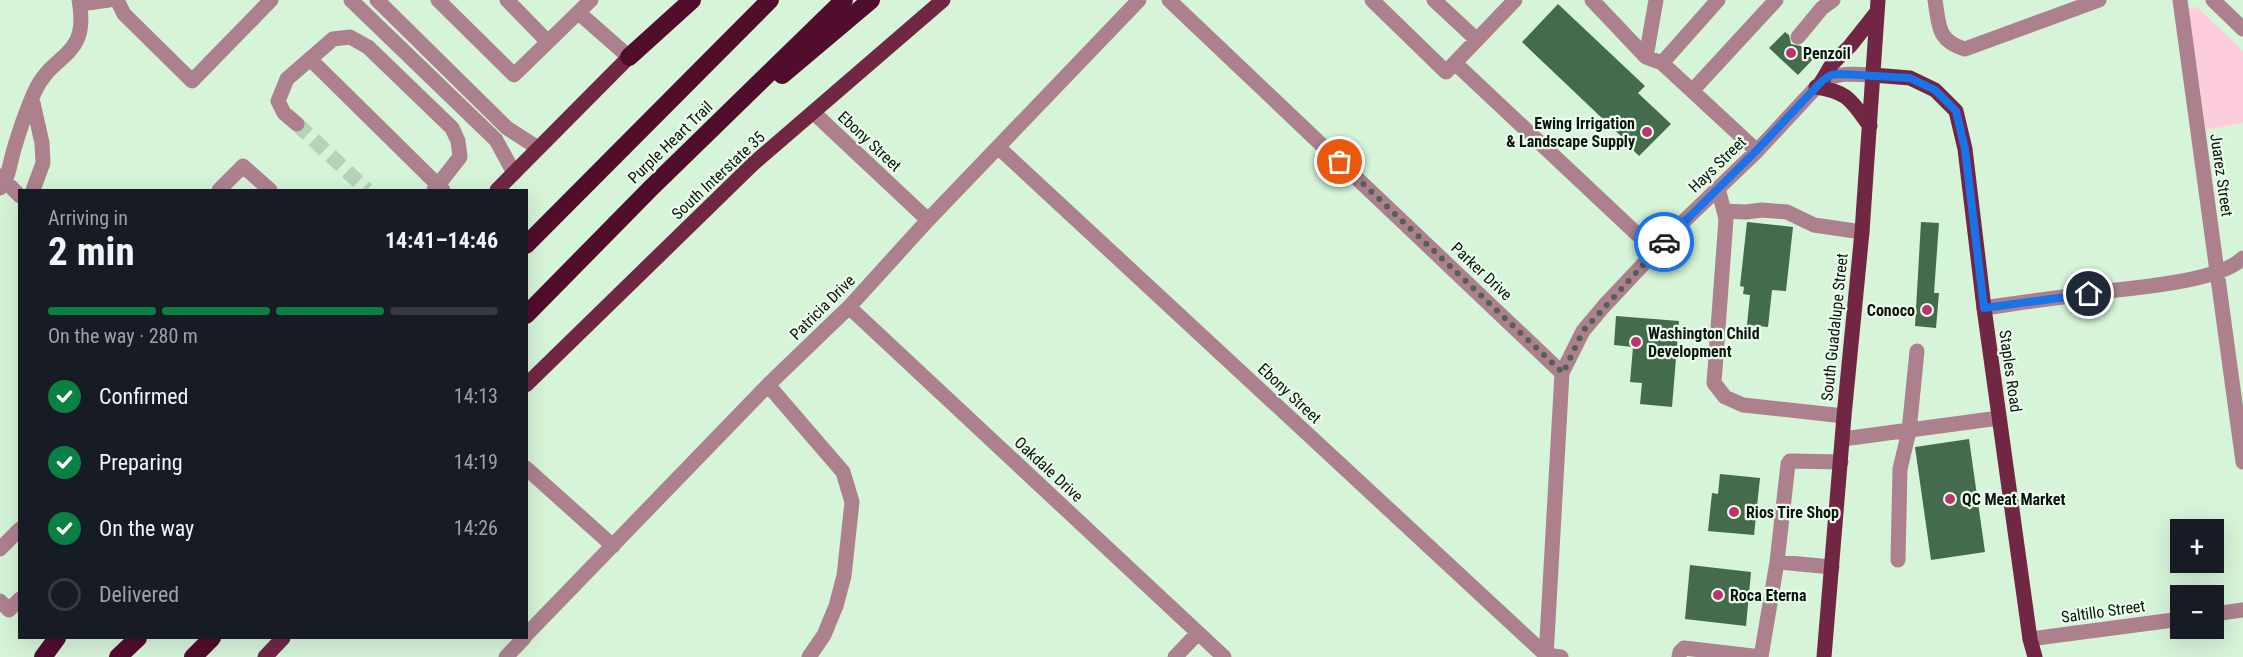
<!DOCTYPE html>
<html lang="en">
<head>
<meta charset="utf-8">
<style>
	body { margin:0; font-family:"Roboto Condensed",sans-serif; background:#20242c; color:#f1f3f6; height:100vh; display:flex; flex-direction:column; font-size:22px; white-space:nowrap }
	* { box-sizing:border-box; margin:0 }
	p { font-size:20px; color:#9ea1a6 }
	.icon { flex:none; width:33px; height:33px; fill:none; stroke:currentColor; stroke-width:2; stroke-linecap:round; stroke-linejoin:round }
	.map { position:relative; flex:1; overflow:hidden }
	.details { position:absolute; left:18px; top:189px; width:510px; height:450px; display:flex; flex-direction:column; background:#171b24; border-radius:0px; box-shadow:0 6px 24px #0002 }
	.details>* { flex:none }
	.tools { position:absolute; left:2170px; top:519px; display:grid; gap:12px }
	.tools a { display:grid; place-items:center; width:54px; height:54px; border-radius:0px; background:#171b24; box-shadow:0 6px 24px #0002; font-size:30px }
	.pin { position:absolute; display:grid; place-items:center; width:51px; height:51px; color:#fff; margin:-26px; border:3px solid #fff; border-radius:50%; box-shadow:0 2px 6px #0007 }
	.courier { position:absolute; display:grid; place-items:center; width:60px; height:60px; margin:-30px; border:4px solid #1a73e8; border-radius:50%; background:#fff; color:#222; box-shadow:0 2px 8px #0007 }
	.overview em { font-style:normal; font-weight:700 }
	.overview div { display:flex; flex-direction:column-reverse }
	.overview { display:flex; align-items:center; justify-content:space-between; height:102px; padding:0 30px }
	h1 { font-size:39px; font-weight:700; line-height:45px }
	.bar { display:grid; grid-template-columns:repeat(4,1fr); gap:9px 6px; align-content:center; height:72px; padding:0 30px }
	.bar i { height:8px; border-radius:4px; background:#363941 }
	.bar .current { background:#0b8043 }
	.bar p { grid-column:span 4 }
	ol { padding:0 30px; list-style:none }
	li { display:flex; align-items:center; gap:18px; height:66px }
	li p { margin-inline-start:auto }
	li .icon { padding:6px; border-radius:50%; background:#0b8043; color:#fff; stroke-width:4 }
	li:last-child { color:#9ea1a6 }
	li i { width:33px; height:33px; border:3px solid #363941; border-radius:50% }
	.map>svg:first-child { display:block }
</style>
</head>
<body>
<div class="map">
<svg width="2243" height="657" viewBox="0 0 2243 657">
	<rect width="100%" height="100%" fill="#d5f4d8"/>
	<path fill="#fecddc" d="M2197,7l46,44v72l-37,7 -18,-122z"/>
	<path fill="#446b4b" d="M1558,4l87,82 -7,7 33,31 -32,32 -16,-16 1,-1 -102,-97z
		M1785,32l4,3 2,9 10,2 13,12 -16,17 -29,-27z
		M1747,222l46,5 -7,64 -14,-1 -4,37 -21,-2 3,-30 -7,-1 1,-7 -4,-1z
		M1921,222l18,1 -5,70h5l-3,35 -21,-2z
		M1616,316l63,5 -7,86 -32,-3 2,-21 -12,-1 3,-35 -19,-2z
		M1969,439l16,113 -54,8 -16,-113z
		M1720,474l40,4 -6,57 -46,-4 4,-38 6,1z
		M1690,565l61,7 -5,54 -61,-7z"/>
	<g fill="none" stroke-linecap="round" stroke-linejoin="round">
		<path stroke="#b7d2b9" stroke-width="15" stroke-dasharray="15 8" stroke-linecap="butt" d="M297,124l70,66"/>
		<path stroke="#ad808e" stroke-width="15" d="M117,0l7,14 68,67 79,-81
			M351,0l145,140 18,33
			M377,0l130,128 31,20
			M438,0l76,75 77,-75
			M507,0l41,42
			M1169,0l393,373
			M1372,0l74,72 69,-72
			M1434,0l43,40
			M1592,0l54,57 16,6 95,88
			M1935,0c4,25 2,41 30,49l134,-49
			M2180,0l63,462
			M2213,0l30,29
			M80,4l29,-4
			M579,13l50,44
			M1798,37l24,-29 11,-8
			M1646,57l10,-57
			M310,59l133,131
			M1455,63l200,188
			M1662,63l56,-63
			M1692,91l84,-91
			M814,113l114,107
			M297,124l-13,-11 -6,-12 9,-22 46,-40 17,-2 18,10 84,81 6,13 2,16 -26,33
			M998,147l548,508 15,2
			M0,176l20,20
			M0,188c9,-10 10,-26 14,-39 5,-17 13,-40 20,-56 18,-42 56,-33 45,-93
			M1718,188l8,31 -12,164 11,14 18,8 101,11
			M33,190l10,-27 -1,-20 -9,-40
			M219,190l24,-24 27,24
			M1724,211l22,1 16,-2 25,2 27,13 48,7
			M849,307l375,350
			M1984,308c39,-6 78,-11 118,-16 35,-5 116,-10 141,-34
			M768,385l75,87 9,30 -8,74 -8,30 -12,29 -15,22
			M1843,439l156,-21
			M526,468l87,78
			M0,549l20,-20
			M1898,560l2,-91 9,-38 8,-80
			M1777,562l55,5
			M0,601l9,9 11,-11
			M2214,614l29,-4
			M526,635l242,-250 81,-78 79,-87 211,-220
			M2030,639l151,-20
			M506,657l18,-19
			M1175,657l23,-24
			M1546,657l16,-284 21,-42 21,-25 77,-82 76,-73 65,-70c16,-9 34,-7 51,-6
			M1679,657l1,-5 4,-4 77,9 16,-95 11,-98 2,-3 51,1"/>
		<path stroke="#712744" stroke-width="15" d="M1873,75l37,3 25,12 21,21 9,38 19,159 46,331 5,18
			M1822,81l10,-17 18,-18 27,-34
			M1816,87c33,5 35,14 54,39
			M497,190l139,-140
			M526,385l228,-222 189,-163
			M265,657l18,-19
			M1824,657l20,-241 18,-184 16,-232"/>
		<path stroke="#510d2c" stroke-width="18" d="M629,57l63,-57
			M782,75l89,-75
			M526,245l244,-245
			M526,315l125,-127 193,-188
			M43,657l14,-19
			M118,657l20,-19
			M193,657l19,-19"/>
	</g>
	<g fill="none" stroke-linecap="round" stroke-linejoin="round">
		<path stroke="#516253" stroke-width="6" stroke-dasharray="0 10.8" d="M1340,162l223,211 20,-42 81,-89"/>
		<path stroke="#1a73e8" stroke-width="8" d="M1664,242l92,-91 66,-70 9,-6 10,-1 69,4 25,12 21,21 9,38 19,159 105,-14"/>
	</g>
	<g fill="#bd336f" stroke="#ebfded" stroke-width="2">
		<circle cx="1791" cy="53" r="6"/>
		<circle cx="1647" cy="132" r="6"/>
		<circle cx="1927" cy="310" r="6"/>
		<circle cx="1636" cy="342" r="6"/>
		<circle cx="1950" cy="499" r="6"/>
		<circle cx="1734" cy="512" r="6"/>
		<circle cx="1718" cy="595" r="6"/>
	</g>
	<g text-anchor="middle" stroke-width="4.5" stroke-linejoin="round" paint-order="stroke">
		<g font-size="16" font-weight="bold" fill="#0a140b" stroke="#ebfded" text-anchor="start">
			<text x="1803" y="59">Penzoil</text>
			<text x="1635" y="129" text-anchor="end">Ewing Irrigation<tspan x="1635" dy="18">&amp; Landscape Supply</tspan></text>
			<text x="1915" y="316" text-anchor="end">Conoco</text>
			<text x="1648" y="339">Washington Child<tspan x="1648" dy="18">Development</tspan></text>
			<text x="1962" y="505">QC Meat Market</text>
			<text x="1746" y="518">Rios Tire Shop</text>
			<text x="1730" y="601">Roca Eterna</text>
		</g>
		<g font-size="16" fill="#0a140b" stroke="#ebfded">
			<text transform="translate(870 141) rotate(43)" y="6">Ebony Street</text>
			<text transform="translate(670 142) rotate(-44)" y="6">Purple Heart Trail</text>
			<text transform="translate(1717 164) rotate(-44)" y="6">Hays Street</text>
			<text transform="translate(718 175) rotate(-43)" y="6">South Interstate 35</text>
			<text transform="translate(2222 175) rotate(82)" y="6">Juarez Street</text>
			<text transform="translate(1482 271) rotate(43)" y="6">Parker Drive</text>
			<text transform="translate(822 307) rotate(-45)" y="6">Patricia Drive</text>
			<text transform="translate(1834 327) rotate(-84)" y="6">South Guadalupe Street</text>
			<text transform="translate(2011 371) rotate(82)" y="6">Staples Road</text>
			<text transform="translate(1290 393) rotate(43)" y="6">Ebony Street</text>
			<text transform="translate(1049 469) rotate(43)" y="6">Oakdale Drive</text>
			<text transform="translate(2103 611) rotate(-8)" y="6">Saltillo Street</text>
		</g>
	</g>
</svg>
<div class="tools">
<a>+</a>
<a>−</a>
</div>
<div class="pin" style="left:1340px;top:162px;background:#ea580c"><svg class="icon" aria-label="bag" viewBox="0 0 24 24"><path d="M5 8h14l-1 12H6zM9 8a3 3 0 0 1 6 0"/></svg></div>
<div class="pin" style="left:2089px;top:294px;background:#1f2937"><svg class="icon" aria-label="home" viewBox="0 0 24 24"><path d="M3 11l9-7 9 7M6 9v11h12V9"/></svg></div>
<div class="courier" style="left:1664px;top:242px"><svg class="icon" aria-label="car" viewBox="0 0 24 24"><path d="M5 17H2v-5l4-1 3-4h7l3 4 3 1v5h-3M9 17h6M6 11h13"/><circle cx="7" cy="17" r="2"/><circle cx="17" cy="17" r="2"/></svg></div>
<section class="details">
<div class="overview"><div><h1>2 min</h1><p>Arriving in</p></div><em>14:41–14:46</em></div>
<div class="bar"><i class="current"></i><i class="current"></i><i class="current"></i><i></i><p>On the way · 280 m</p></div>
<ol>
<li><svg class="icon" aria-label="check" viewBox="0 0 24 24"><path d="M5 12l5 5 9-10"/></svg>Confirmed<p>14:13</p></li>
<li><svg class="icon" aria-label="check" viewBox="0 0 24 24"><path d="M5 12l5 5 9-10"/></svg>Preparing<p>14:19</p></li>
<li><svg class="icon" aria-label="check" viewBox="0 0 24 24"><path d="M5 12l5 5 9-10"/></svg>On the way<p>14:26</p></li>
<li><i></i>Delivered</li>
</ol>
</section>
</div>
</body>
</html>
